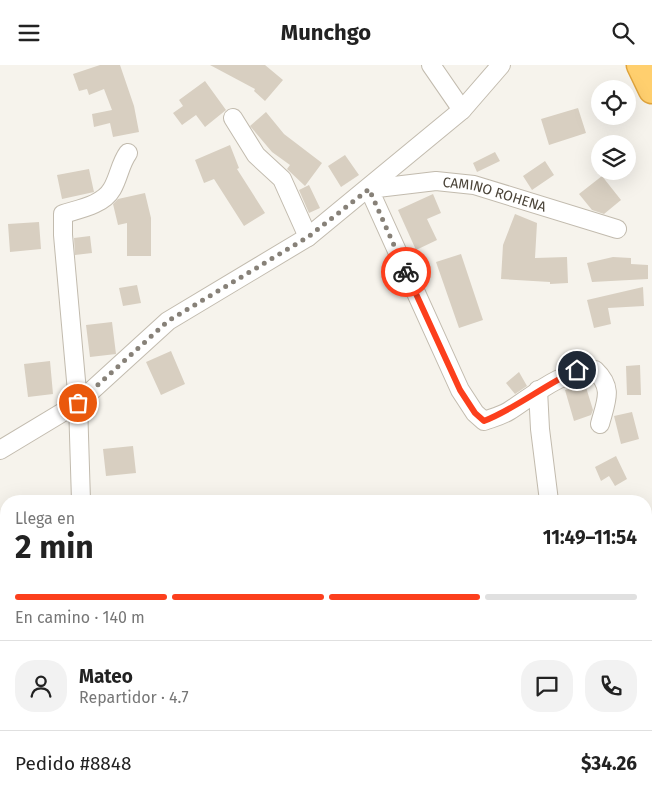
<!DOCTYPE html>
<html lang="es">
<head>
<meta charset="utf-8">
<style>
	body { margin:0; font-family:"Fira Sans",sans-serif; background:#f2f2f2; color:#222; height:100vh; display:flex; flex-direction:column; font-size:19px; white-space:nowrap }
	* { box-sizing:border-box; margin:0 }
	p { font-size:16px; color:#767676 }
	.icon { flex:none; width:28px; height:28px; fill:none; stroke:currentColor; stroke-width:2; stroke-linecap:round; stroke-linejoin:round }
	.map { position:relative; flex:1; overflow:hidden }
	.panel { position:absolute; left:0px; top:430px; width:652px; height:311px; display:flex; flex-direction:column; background:#fff; border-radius:20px 20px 0 0; box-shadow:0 5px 20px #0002 }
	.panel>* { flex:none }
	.fabs { position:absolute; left:591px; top:15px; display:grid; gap:10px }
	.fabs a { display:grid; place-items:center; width:45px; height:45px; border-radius:50%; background:#fff; box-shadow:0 5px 20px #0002; font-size:25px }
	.pin { position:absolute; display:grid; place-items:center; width:42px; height:42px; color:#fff; margin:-21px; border:2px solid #fff; border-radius:50%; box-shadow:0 1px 5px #0007 }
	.courier { position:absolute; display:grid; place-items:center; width:50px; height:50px; margin:-25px; border:4px solid #fc3f1d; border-radius:50%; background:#fff; color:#222; box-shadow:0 1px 6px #0007 }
	.overview em { font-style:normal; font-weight:700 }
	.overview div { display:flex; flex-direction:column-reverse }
	.overview { display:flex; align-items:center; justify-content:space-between; height:85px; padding:0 15px }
	h1 { font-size:32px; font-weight:700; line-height:38px }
	.bar { display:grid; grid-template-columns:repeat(4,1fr); gap:8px 5px; align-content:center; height:60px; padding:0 15px }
	.bar i { height:6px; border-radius:4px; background:#e0e0e0 }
	.bar .selected { background:#fc3f1d }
	.bar p { grid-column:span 4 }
	.line { display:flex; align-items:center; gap:12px; padding:0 15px; border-top:1px solid #e0e0e0 }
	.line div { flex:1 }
	.round { display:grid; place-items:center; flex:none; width:52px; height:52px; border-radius:20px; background:#f2f2f2 }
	header { display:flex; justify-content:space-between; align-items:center; height:65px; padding:0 15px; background:#fff; font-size:22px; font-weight:700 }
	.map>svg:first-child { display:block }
</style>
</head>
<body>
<header><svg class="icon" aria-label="menu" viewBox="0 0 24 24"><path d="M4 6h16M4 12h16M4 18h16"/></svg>Munchgo<svg class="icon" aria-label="search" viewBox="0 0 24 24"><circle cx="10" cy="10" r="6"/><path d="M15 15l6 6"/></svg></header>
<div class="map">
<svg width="652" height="741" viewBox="0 0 652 741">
	<rect width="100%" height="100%" fill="#f6f3ec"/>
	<path fill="#d8cfc1" d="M100,0h20l14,41 5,26 -26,5 -3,-14 -16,4 -2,-13 20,-4 -8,-21 -15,6 -2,-6 -8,2 -6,-17z
		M210,0h55l18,15 -18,21 -11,-10 1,-2z
		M205,16l21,29 -21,17 -9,-12 -14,10 -9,-12 10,-7 -4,-6z
		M578,43l8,25 -37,12 -8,-26z
		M266,47l18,22 38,29 -17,23 -18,-17 3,-4 -18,-13 -22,-26z
		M230,80l9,23 -2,1 28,44 -21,13 -30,-47 -10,4 -9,-23z
		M495,87l5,9 -23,11 -4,-9z
		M345,90l14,20 -18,12 -13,-21z
		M545,96l9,14 -22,15 -9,-14z
		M89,104l5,23 -32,7 -5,-24z
		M602,111l19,24 -17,14 -12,-4 -13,-16z
		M309,120l11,23 -11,5 -10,-23z
		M145,128l6,25v38h-24v-33l-9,2 -5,-21 5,-5z
		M433,129l8,19 -14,6 10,21 -21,10 -18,-40z
		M515,149l22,9 -2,35 32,-1 1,26 -18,1v-2l-49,-3 2,-34z
		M39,157l2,27 -31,3 -2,-28z
		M90,171l2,17 -17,2 -1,-17z
		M461,189l22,66 -24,8 -23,-66z
		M613,192l18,1v6l17,1v14l-56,3 -5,-19z
		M137,220l4,18 -18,3 -4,-18z
		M643,222l1,19 -36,2 3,16 -17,4 -7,-28z
		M112,257l4,32 -26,3 -4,-32z
		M171,286l14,33 -24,11 -15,-33z
		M50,296l3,33 -25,3 -4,-33z
		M640,300l1,30h-14l-1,-29z
		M519,307l8,14 -12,8 -9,-11z
		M585,319l8,26 -2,5 -17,6 -9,-31z
		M632,347l7,27 -18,5 -7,-28z
		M133,381l3,27 -30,3 -3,-27z
		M616,391l11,23 -12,7 -6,-10 -8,5 -6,-14z"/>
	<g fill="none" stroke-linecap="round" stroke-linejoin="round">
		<defs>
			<g id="minor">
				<path d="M431,0l31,45"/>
				<path d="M233,53l23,37 26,24 26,58"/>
				<path d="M538,325l2,39 9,72"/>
				<path id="s1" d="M600,359c6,-23 14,-36 -5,-54 -35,1 -58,23 -86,41 -8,5 -17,7 -25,10l-9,-8 -15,-23 -91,-201 67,-8 38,4 143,44"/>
				<path d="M0,385l78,-47 90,-82 140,-84 154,-127 39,-45"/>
				<path d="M81,436l-3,-98 -15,-168v-21c16,-5 40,-9 49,-25 7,-12 8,-25 16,-36"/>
				<path d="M192,741l24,-6"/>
				<path d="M437,741l2,-6"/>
			</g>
			<path id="highway" d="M640,0l12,25"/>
		</defs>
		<use href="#minor" stroke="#c2bbae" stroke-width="20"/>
		<use href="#highway" stroke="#e0a43c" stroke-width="29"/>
		<use href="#minor" stroke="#fff" stroke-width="18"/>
		<use href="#highway" stroke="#ffcf6e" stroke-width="26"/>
	</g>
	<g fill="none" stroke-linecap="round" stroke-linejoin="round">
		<path stroke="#878178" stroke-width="5" stroke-dasharray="0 9" d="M78,338l90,-82 140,-84 61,-48 37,83"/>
		<path stroke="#fc3f1d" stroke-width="6" d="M406,207l54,118 15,23 9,8c33,-13 60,-36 93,-51"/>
	</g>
	<g text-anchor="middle" stroke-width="4" stroke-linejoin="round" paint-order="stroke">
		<g font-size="14" fill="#4b4439" stroke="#fff">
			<text dy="5" stroke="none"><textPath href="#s1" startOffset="570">CAMINO ROHENA</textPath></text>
		</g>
	</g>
</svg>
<div class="fabs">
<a><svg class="icon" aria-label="locate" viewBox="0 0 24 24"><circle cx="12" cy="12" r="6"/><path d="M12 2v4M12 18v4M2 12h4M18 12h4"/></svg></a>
<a><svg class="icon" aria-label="layers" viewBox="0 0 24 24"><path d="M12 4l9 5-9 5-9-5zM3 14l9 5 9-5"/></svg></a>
</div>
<div class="pin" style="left:78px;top:338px;background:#ea580c"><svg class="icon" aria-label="bag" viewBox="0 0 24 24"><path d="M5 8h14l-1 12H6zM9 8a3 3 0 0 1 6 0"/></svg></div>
<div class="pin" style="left:577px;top:305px;background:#1f2937"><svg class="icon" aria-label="home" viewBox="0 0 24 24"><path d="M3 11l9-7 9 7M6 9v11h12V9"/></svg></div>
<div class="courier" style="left:406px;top:207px"><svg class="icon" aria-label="bike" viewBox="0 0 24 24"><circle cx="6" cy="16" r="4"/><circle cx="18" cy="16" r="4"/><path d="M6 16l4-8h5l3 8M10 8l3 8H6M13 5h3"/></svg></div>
<section class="panel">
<div class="overview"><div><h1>2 min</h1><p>Llega en</p></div><em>11:49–11:54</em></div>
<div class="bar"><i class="selected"></i><i class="selected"></i><i class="selected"></i><i></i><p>En camino · 140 m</p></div>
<div class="line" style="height:90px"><a class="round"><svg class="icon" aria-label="person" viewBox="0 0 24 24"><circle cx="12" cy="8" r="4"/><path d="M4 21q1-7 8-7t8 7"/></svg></a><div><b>Mateo</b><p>Repartidor · 4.7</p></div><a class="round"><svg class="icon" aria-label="chat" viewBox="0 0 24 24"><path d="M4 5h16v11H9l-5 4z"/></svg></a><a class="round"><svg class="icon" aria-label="phone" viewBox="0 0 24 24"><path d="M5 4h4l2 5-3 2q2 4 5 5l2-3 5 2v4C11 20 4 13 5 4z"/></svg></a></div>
<div class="line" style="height:65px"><div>Pedido #8848</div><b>$34.26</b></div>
</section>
</div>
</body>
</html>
